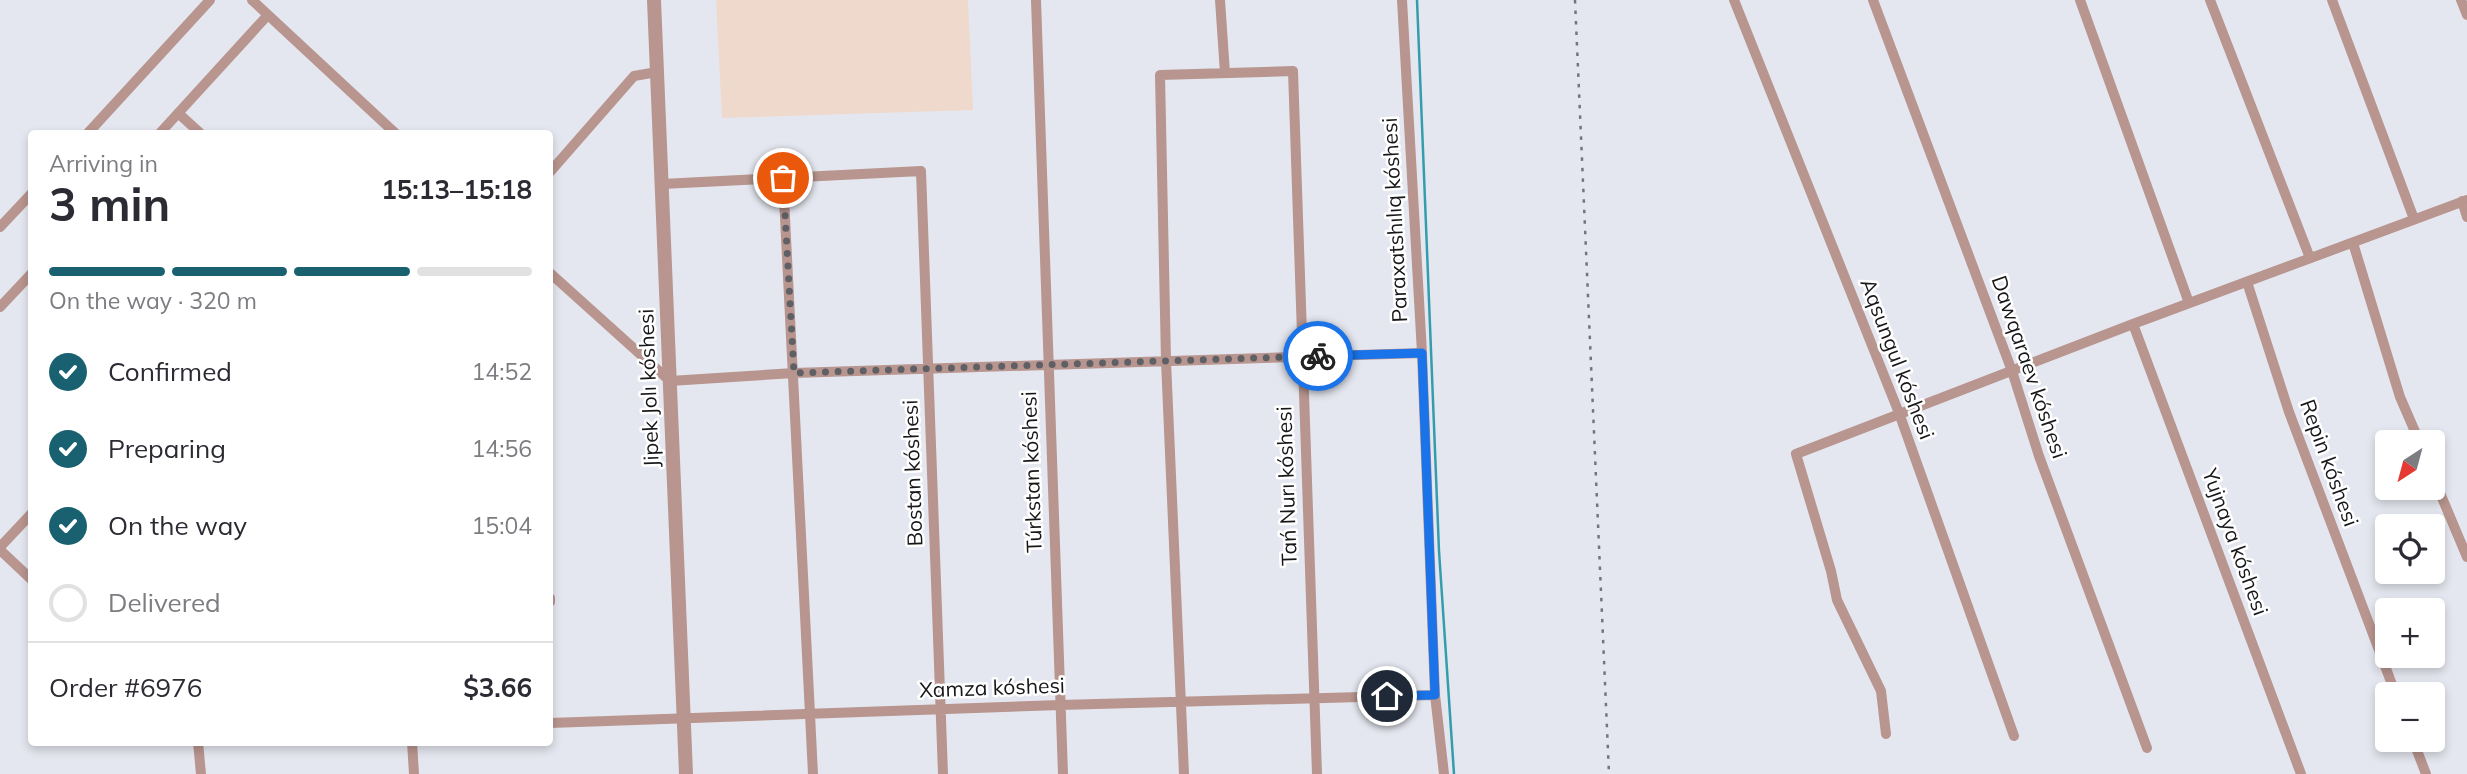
<!DOCTYPE html>
<html lang="en">
<head>
<meta charset="utf-8">
<style>
	body { margin:0; font-family:Mulish,sans-serif; background:#f7f7f7; color:#2b2b33; height:100vh; display:flex; flex-direction:column; font-size:26px; white-space:nowrap }
	* { box-sizing:border-box; margin:0 }
	p { font-size:23px; color:#7c7c81 }
	.icon { flex:none; width:38px; height:38px; fill:none; stroke:currentColor; stroke-width:2; stroke-linecap:round; stroke-linejoin:round }
	.map { position:relative; flex:1; overflow:hidden }
	.drawer { position:absolute; left:28px; top:130px; width:525px; height:616px; display:flex; flex-direction:column; background:#fff; border-radius:7px; box-shadow:0 4px 10px #0003 }
	.drawer>* { flex:none }
	.needle { width:46px; rotate:216deg }
	.buttons { position:absolute; left:2375px; top:430px; display:grid; gap:14px }
	.buttons a { display:grid; place-items:center; width:70px; height:70px; border-radius:7px; background:#fff; box-shadow:0 4px 10px #0003; font-size:35px }
	.pin { position:absolute; display:grid; place-items:center; width:60px; height:60px; color:#fff; margin:-30px; border:4px solid #fff; border-radius:50%; box-shadow:0 2px 7px #0007 }
	.courier { position:absolute; display:grid; place-items:center; width:70px; height:70px; margin:-35px; border:5px solid #1a73e8; border-radius:50%; background:#fff; color:#222; box-shadow:0 2px 9px #0007 }
	.head em { font-style:normal; font-weight:700 }
	.head div { display:flex; flex-direction:column-reverse }
	.head { display:flex; align-items:center; justify-content:space-between; height:119px; padding:0 21px }
	h1 { font-size:46px; font-weight:700; line-height:52px }
	.bar { display:grid; grid-template-columns:repeat(4,1fr); gap:10px 7px; align-content:center; height:84px; padding:0 21px }
	.bar i { height:9px; border-radius:5px; background:#e1e1e2 }
	.bar .selected { background:#196170 }
	.bar p { grid-column:span 4 }
	.line { display:flex; align-items:center; gap:18px; padding:0 21px; border-top:2px solid #e1e1e2 }
	.line div { flex:1 }
	ol { padding:0 21px; list-style:none }
	li { display:flex; align-items:center; gap:21px; height:77px }
	li p { margin-inline-start:auto }
	li .icon { padding:7px; border-radius:50%; background:#196170; color:#fff; stroke-width:4 }
	li:last-child { color:#7c7c81 }
	li i { width:38px; height:38px; border:4px solid #e1e1e2; border-radius:50% }
	.map>svg:first-child { display:block }
</style>
</head>
<body>
<div class="map">
<svg width="2467" height="774" viewBox="0 0 2467 774">
	<rect width="100%" height="100%" fill="#e5e7f0"/>
	<path fill="#efd9cc" d="M716,0h252l5,110 -251,8z"/>
	<g fill="none" stroke-linecap="round" stroke-linejoin="round">
		<path stroke="#349dad" stroke-width="2.5" d="M1417,0l22,551 15,223"/>
		<path stroke="#b8958e" stroke-width="10" d="M252,0l143,133
			M1036,0l27,774
			M1220,0l5,73
			M1402,0l20,353 13,342 9,79
			M1734,0l165,413 115,323
			M1873,0l139,371 27,85 108,292
			M2080,0l109,303
			M2210,0l100,258
			M2332,0l82,219
			M2461,0l6,15
			M178,113l22,20
			M88,133l122,-133
			M160,133l107,-117
			M550,172l84,-96 23,-4
			M783,178l30,596
			M662,184l259,-13 22,603
			M2462,201l5,16
			M0,227l32,-34
			M2353,243l47,154 20,46
			M550,273l120,108 124,-8 628,-20
			M2247,282l42,130 107,283
			M0,307l32,-34
			M2133,324l168,450
			M2432,474l35,83
			M0,547l32,-34
			M0,550l32,30
			M550,598v4
			M550,723l510,-18 375,-10
			M1886,734l-5,-43 -44,-91 -6,-29 -35,-117 337,-130 334,-124
			M2413,740l13,34
			M198,742l3,32
			M412,742l2,32
			M1184,774l-18,-413 -6,-286 133,-4 24,703"/>
		<path stroke="#b8958e" stroke-width="14" d="M654,0l32,774"/>
		<path stroke="#74757b" stroke-width="2.5" stroke-dasharray="3.5 7" stroke-linecap="butt" d="M1575,0l34,774"/>
	</g>
	<g fill="none" stroke-linecap="round" stroke-linejoin="round">
		<path stroke="#5f6065" stroke-width="7" stroke-dasharray="0 12.6" d="M783,178l11,195 524,-17"/>
		<path stroke="#1a73e8" stroke-width="9" d="M1318,356l104,-3 13,342 -48,1"/>
	</g>
	<g text-anchor="middle" stroke-width="5" stroke-linejoin="round" paint-order="stroke">
		<g font-size="21" fill="#17171a" stroke="#fff">
			<text transform="translate(1395 220) rotate(-93)" y="7">Paraxatshılıq kóshesi</text>
			<text transform="translate(1897 359) rotate(69)" y="7">Aqsungul kóshesi</text>
			<text transform="translate(2029 367) rotate(71)" y="7">Dawqaraev kóshesi</text>
			<text transform="translate(649 388) rotate(-92)" y="7">Jipek Jolı kóshesi</text>
			<text transform="translate(2329 463) rotate(70)" y="7">Repin kóshesi</text>
			<text transform="translate(1032 472) rotate(-92)" y="7">Túrkstan kóshesi</text>
			<text transform="translate(913 473) rotate(-92)" y="7">Bostan kóshesi</text>
			<text transform="translate(1287 486) rotate(-92)" y="7">Tań Nurı kóshesi</text>
			<text transform="translate(2235 542) rotate(70)" y="7">Yujnaya kóshesi</text>
			<text transform="translate(992 688) rotate(-2)" y="7">Xamza kóshesi</text>
		</g>
	</g>
</svg>
<div class="buttons">
<a><svg class="needle" viewBox="-14 -14 28 28"><path d="M0-13l5 13h-10z" fill="#e53935"/><path d="M0 13l5-13h-10z" fill="#7c7c81"/></svg></a>
<a><svg class="icon" aria-label="locate" viewBox="0 0 24 24"><circle cx="12" cy="12" r="6"/><path d="M12 2v4M12 18v4M2 12h4M18 12h4"/></svg></a>
<a>+</a>
<a>−</a>
</div>
<div class="pin" style="left:783px;top:178px;background:#ea580c"><svg class="icon" aria-label="bag" viewBox="0 0 24 24"><path d="M5 8h14l-1 12H6zM9 8a3 3 0 0 1 6 0"/></svg></div>
<div class="pin" style="left:1387px;top:696px;background:#1f2937"><svg class="icon" aria-label="home" viewBox="0 0 24 24"><path d="M3 11l9-7 9 7M6 9v11h12V9"/></svg></div>
<div class="courier" style="left:1318px;top:356px"><svg class="icon" aria-label="bike" viewBox="0 0 24 24"><circle cx="6" cy="16" r="4"/><circle cx="18" cy="16" r="4"/><path d="M6 16l4-8h5l3 8M10 8l3 8H6M13 5h3"/></svg></div>
<section class="drawer">
<div class="head"><div><h1>3 min</h1><p>Arriving in</p></div><em>15:13–15:18</em></div>
<div class="bar"><i class="selected"></i><i class="selected"></i><i class="selected"></i><i></i><p>On the way · 320 m</p></div>
<ol>
<li><svg class="icon" aria-label="check" viewBox="0 0 24 24"><path d="M5 12l5 5 9-10"/></svg>Confirmed<p>14:52</p></li>
<li><svg class="icon" aria-label="check" viewBox="0 0 24 24"><path d="M5 12l5 5 9-10"/></svg>Preparing<p>14:56</p></li>
<li><svg class="icon" aria-label="check" viewBox="0 0 24 24"><path d="M5 12l5 5 9-10"/></svg>On the way<p>15:04</p></li>
<li><i></i>Delivered</li>
</ol>
<div class="line" style="height:91px"><div>Order #6976</div><b>$3.66</b></div>
</section>
</div>
</body>
</html>
